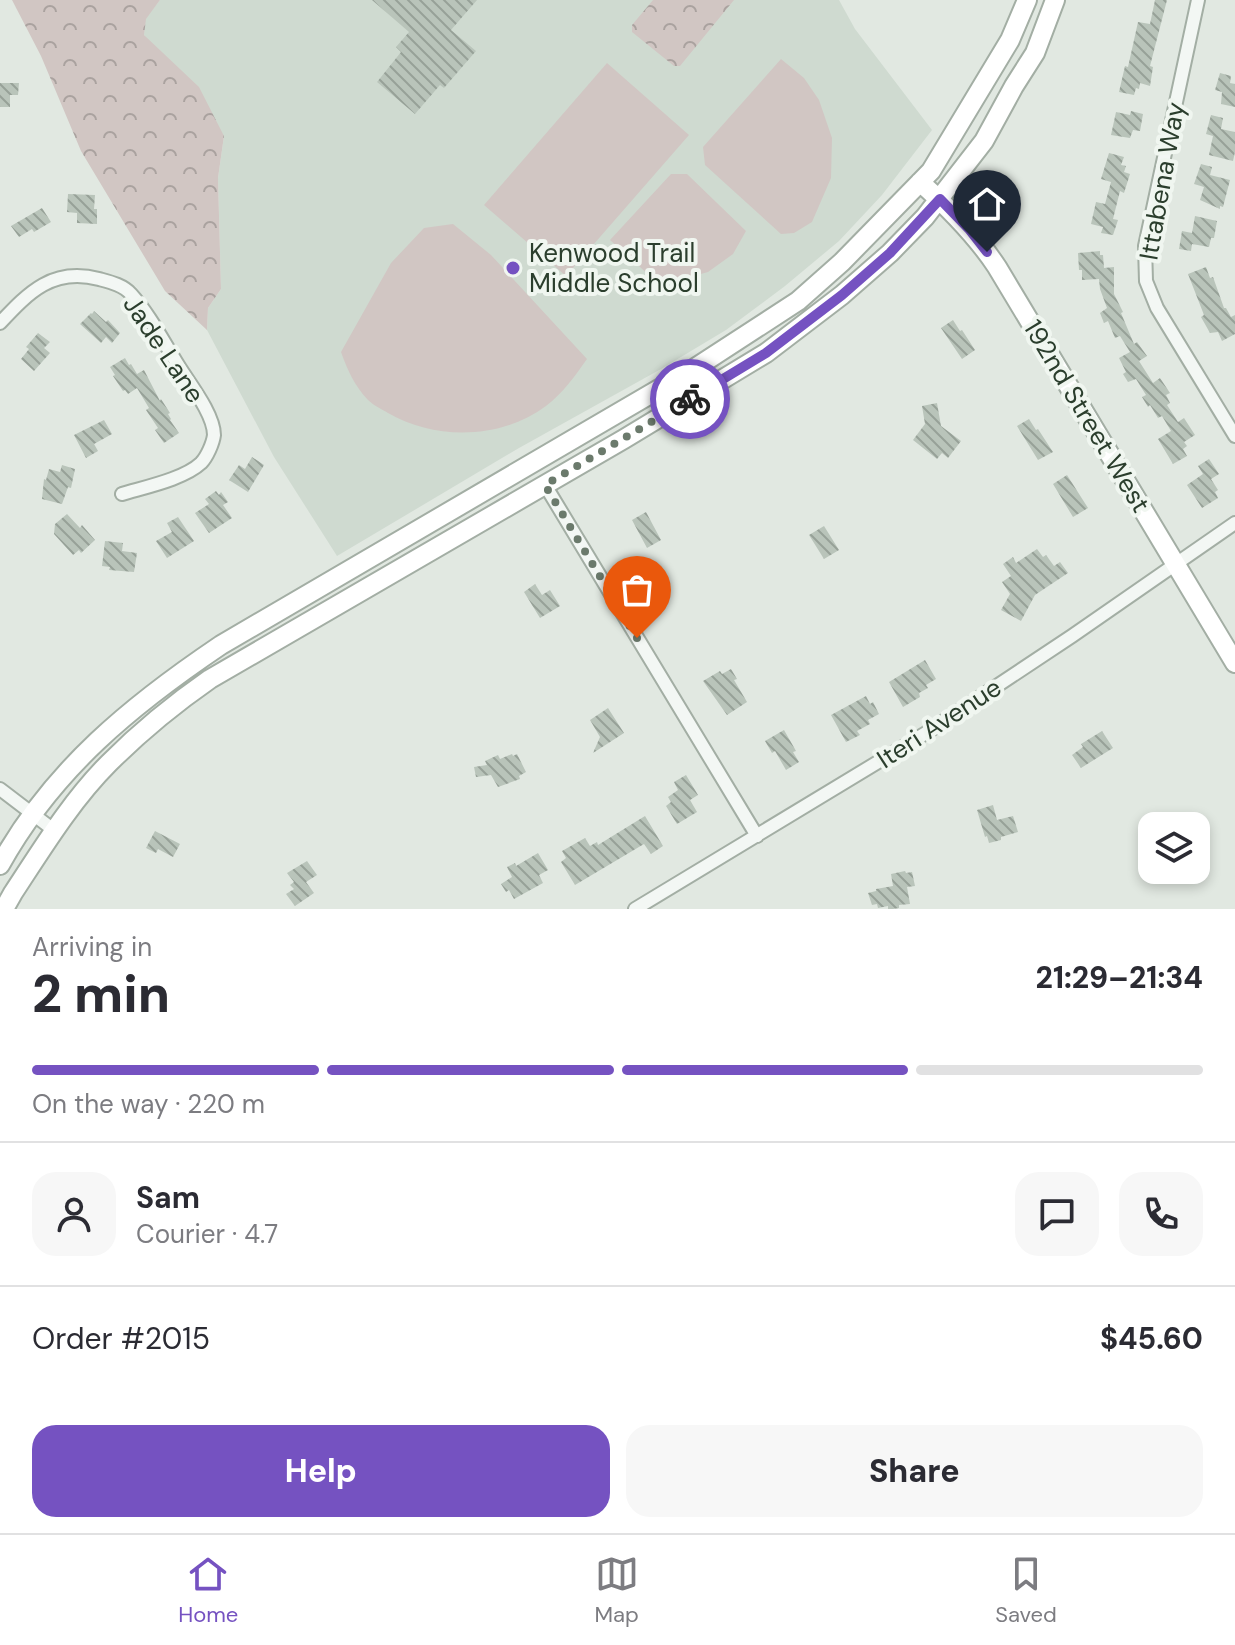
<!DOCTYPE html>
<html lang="en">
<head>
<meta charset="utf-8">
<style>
	body { margin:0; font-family:"DM Sans",sans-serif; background:#f7f7f7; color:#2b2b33; height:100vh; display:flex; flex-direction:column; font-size:30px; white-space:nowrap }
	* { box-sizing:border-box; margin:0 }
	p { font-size:26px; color:#7c7c81 }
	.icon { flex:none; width:44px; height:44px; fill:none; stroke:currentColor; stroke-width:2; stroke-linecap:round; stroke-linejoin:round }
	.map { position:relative; height:909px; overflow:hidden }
	.sheet { display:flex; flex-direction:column; background:#fff; flex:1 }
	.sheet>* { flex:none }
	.tools { position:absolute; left:1138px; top:812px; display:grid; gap:16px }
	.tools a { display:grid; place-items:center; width:72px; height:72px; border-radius:16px; background:#fff; box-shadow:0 4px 12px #0003; font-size:40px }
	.pin { position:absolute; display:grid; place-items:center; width:68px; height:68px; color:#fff; margin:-82px -34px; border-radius:50% 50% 50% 0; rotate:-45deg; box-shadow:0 0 8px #0007 }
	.pin .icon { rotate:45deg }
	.courier { position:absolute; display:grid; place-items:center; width:80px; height:80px; margin:-40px; border:6px solid #7552c1; border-radius:50%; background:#fff; color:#222; box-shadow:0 2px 10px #0007 }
	.head em { font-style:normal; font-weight:800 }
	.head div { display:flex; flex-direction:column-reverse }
	.head { display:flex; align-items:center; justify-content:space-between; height:136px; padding:0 32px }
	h1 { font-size:52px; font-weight:800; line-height:60px }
	.bar { display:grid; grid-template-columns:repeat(4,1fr); gap:12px 8px; align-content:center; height:96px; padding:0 32px }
	.bar i { height:10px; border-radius:6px; background:#e1e1e2 }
	.bar .current { background:#7552c1 }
	.bar p { grid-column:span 4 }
	.line { display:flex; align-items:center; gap:20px; padding:0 32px; border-top:2px solid #e1e1e2 }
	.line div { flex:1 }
	.round { display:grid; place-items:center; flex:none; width:84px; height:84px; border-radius:24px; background:#f7f7f7 }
	.primary-button { display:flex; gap:16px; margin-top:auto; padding:16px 32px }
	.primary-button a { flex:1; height:92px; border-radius:24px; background:#7552c1; color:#fff; font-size:32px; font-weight:800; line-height:92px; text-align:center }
	.primary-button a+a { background:#f7f7f7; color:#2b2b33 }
	.dock { display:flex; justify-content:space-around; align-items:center; height:112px; border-top:2px solid #e1e1e2; background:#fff; font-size:22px; color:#7c7c81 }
	.dock a { display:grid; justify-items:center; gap:4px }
	.dock .current { color:#7552c1 }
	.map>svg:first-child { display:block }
</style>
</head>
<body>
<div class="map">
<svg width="1235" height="909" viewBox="0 0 1235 909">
	<defs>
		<pattern id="forest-crowns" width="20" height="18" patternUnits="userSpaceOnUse" patternTransform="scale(2)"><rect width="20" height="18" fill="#d1c6c3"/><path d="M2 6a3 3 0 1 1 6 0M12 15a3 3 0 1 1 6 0" fill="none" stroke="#aaa29f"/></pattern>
		<pattern id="building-back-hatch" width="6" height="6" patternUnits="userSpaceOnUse" patternTransform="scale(2)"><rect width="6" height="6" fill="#b9c4ba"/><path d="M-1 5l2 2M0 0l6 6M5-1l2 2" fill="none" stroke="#97a198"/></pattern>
	</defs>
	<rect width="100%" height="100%" fill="#e1e8e1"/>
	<path fill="#cfdad0" d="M160,0h679l16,29 77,101 -50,65 -43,46 -54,45 -59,44 -65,39 -142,79 -182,108 -63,-99 -67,-127 1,-22 13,-19 -3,-111 6,-42 -80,-101 1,-16z"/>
	<path fill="#d1c6c3" d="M781,59l23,19 15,22 13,38 -1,40 -19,44 -18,11 -13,1 -76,-69 -2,-18z
		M607,63l82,72 -123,141 -82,-71z
		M671,174h16l59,57 -13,23 -25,18 -29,8 -29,-4 -40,-36z
		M453,224l38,31 96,104c-12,17 -24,34 -41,47 -44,33 -110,35 -158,7 -6,-4 -14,-7 -20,-13 -14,-15 -20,-29 -27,-48l50,-89 33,-35z"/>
	<path fill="url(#forest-crowns)" d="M12,0h148l-14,19 -2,16 55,52 25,49 -6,42 3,111 -13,19 -1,22 -42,-39 -84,-140 -40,-95z
		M653,0h81l-54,66h-6l-42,-34v-7z"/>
	<path fill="url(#building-back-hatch)" d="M372,0h105l-26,30 25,21 -32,37 -4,-3 -25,29 -38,-32 24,-30 -5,-5 13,-15z
		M1155,0h12l-17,66 3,1 -3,19 -10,-3 -1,6 -3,-1 -2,7 -15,-3 6,-26 3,1 10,-45 12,2z
		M1220,73l11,3 -1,7 5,1v23l-14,-3 1,-12 -7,-2z
		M0,83h19l-1,12h-8v12h-10z
		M1131,111l12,3 -3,17 -7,-1 -3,8 -19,-3 5,-23 14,3z
		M1211,115l12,3 -2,11 14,3v20l-2,9 -24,-6 4,-19 -7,-2z
		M1109,153l15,4 -3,8 5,1 -2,6 6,2 -6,19 -4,-2 -7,28 5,1 -5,15 -12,-2 2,-6 -12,-3 5,-22 9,2 6,-22 -10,-3z
		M1201,164l11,3 -2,8 20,5 -7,27 -3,-1v3l-20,-9 4,-13 -10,-3z
		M68,194l27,1 -1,14h3v15l-20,-1v-10l-10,-1z
		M42,208l9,14 -17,10 -2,-3 -13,8 -8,-11z
		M1195,216l22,5 -3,17h-3l-2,9 -17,-3 -1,7 -12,-2 3,-18 10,2z
		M1100,251v4h3l1,13 10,-1v27l9,18 -2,1 13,31 3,-2 10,14 -8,5 14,22 7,-5 10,15 -4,2 4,8 -3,2 11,17 6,-4 11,17 -11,7 3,4 -4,3 4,7 -14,8 -15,-25 13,-8 -9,-15 -4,2 -8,-13 -2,2 -6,-10 4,-2 -10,-16 -8,3 -5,-8 3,-2 -7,-14 11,-6 -10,-16 -5,2 -7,-17 -4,2 -4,-10 7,-5 -7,-19 -1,-10 -17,1v-10h-3l-1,-17z
		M1206,267l4,11 3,-1 11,31h2l5,9 4,-2v19l-13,7 -4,-9 -8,1 -9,-16 3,-2 -16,-41z
		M94,311l12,11 2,-2 12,13 -8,10 -6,-6 -5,6 -21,-19 11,-11 1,1z
		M953,320l7,11 2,-1 13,20 -13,9 -21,-31z
		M38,333l12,9 -6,6 6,5 -16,18 -13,-12 8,-10 -3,-2z
		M125,358l4,7 2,-1 6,10 7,-4 16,31 1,-2 9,14 -2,1 3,5 -1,1 9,13 -15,10 -9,-13 3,-2 -12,-18 3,-2 -12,-20 -9,6 -3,-4 -2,1 -10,-15 2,-1 -5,-8z
		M937,403l4,23 20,15 -13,17 -6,-5 -5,6 -24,-19 12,-16 -3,-18z
		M1029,419l7,11 2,-1 15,23 -15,8 -21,-34z
		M104,420l8,14 -18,10 4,7 -12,7 -12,-23z
		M252,457l12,8 -16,27 -19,-12 10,-15 6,4z
		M1209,459l10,15 -8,5 7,11 -3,2 3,6 -16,10 -15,-23 16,-11 -5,-8z
		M62,465l13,4 -4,19 -3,-1 -6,17 -20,-5 2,-20 2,1 3,-11 11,3z
		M1067,475l21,33 -15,9 -20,-33z
		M216,491l3,4 2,-3 7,10 -5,3 9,13 -23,15 -14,-20 14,-9 -4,-5z
		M646,512l15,28 -14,8 -15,-28z
		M67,514l13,14 2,-3 13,15 -14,13 -2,-3 -6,5 -19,-21 1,-10z
		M178,517l16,24 -27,17 -11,-17 16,-9 -5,-9z
		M824,526l15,24 -15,9 -15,-24z
		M105,541l18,2 -1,8 15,2 -3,19 -25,-2 1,-3 -8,-1z
		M1037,549l6,8 3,-2 8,11 6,-4 8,11 -33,22 -14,26 -20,-11 9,-16 -8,-12 9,-6 -8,-12 10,-7 3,6z
		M535,584l7,11 8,-5 10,16 -20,12 -16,-26z
		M925,660l11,19 -10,6 2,3 -9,5 1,4 -17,10 -14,-25z
		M731,669l6,10 -3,1 13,22 -20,13 -24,-34 17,-10 2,3z
		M866,696l4,8 3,-2 6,12 -11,6 2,4 -13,7 3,4 -14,7 -15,-27z
		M608,708l16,25 -31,20 7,-16 -10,-17z
		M784,730l12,21 -3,1 6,10 -13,8 -11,-19 -3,2 -7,-12z
		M1102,731l11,17 -32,20 -9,-13 11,-8 -2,-3z
		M512,754l1,2 4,-2 9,18 -7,4 1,3 -22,8 -7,-12 -15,2 -2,-10 13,-2 -2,-4 13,-6 2,4z
		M686,775l12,20 -8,5 7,12 -20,12 -11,-18 5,-4 -3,-5 10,-7 -4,-8z
		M993,805l4,15 16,-4 5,16 -17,5v3l-12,3 -2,-7 -2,1 -8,-27z
		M645,816l18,30 -12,8 -7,-10 -69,41 -14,-23 5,-4 -4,-7 23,-13 5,8 7,-4 1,3z
		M155,831l25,13 -7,13 -15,-8 -2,4 -10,-5z
		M538,853l10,17 -9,5 4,8 -29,16 -5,-9 -3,2 -5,-8 11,-7 -5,-10 8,-4 1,3z
		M307,861l10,14 -11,7 8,11 -19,13 -9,-12 8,-5 -4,-4 4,-3 -7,-9z
		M905,871l1,2 6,-1 3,14 -8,1 3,17 -11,1v3l-6,1h-5v-3l-10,2 -1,-4 -5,1 -4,-12 8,-2v-2l17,-3 -2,-12z"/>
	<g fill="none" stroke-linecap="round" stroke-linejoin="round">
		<defs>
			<path id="street" d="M1198,0l-53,246 1,35 11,27 78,128
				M0,323c29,-31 53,-56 99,-44 11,3 24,6 32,15 19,21 32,47 47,71 11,18 36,49 36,70 -1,8 -7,22 -13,28 -17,16 -56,24 -79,31
				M545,485l212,351
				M0,789l55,42
				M635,909l291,-176 146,-97 163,-113"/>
			<path id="secondary" d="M920,182c29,26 56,53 77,85l238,396
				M0,865c53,-96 132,-160 221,-220l474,-277 103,-67 44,-39 89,-91 79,-131 17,-40
				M4,909l9,-16c29,-44 58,-92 96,-130 31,-31 65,-59 101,-84l414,-240 142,-86 76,-58 48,-42 35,-36 59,-76 30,-55 21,-33 20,-53"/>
		</defs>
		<use href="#street" stroke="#a3aea4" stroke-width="16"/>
		<use href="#secondary" stroke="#a3aea4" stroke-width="22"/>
		<use href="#street" stroke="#f3f7f4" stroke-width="12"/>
		<use href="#secondary" stroke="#fff" stroke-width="18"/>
	</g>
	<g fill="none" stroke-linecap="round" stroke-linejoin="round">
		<path stroke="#6b7a6c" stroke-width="8" stroke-dasharray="0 14.4" d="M637,638l-92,-153 145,-86"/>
		<path stroke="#7552c1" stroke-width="10" d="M690,399l76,-46 76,-58 48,-42 50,-54 29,30 18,23"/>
	</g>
	<circle fill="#7552c1" stroke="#f0f6f0" stroke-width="3" cx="513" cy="268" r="8"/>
	<g text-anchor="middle" stroke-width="8" stroke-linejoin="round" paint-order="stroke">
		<g font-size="26" fill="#2b3e2d" stroke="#f0f6f0">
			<text transform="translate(1162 181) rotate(-80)" y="9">Ittabena Way</text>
			<text transform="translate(164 349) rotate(56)" y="9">Jade Lane</text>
			<text transform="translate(1087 416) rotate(59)" y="9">192nd Street West</text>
			<text transform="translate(939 723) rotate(-33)" y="9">Iteri Avenue</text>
		</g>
		<g font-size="26" fill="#2b3e2d" stroke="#f0f6f0" text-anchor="start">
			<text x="529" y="262">Kenwood Trail<tspan x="529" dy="30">Middle School</tspan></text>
		</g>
	</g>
</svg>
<div class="tools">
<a><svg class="icon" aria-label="layers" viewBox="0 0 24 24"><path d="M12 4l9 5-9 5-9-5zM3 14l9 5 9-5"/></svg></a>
</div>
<div class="pin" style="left:637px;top:638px;background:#ea580c"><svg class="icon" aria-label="bag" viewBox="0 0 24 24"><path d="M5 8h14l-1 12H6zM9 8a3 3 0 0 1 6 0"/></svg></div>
<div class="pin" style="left:987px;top:252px;background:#1f2937"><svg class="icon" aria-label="home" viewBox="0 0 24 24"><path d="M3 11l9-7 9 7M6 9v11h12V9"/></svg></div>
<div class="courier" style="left:690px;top:399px"><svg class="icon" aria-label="bike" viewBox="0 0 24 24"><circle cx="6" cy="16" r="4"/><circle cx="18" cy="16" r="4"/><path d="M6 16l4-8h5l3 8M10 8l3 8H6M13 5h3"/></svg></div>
</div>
<section class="sheet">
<div class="head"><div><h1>2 min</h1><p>Arriving in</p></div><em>21:29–21:34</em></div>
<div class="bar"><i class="current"></i><i class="current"></i><i class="current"></i><i></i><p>On the way · 220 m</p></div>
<div class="line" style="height:144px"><a class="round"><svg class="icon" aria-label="person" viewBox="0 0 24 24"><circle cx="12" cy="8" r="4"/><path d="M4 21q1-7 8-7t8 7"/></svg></a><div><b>Sam</b><p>Courier · 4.7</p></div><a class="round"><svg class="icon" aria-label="chat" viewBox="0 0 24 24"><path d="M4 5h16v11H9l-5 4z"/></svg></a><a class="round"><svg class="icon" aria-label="phone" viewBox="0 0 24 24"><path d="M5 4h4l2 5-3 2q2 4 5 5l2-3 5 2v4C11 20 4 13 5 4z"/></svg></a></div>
<div class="line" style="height:104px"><div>Order #2015</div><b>$45.60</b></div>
<div class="primary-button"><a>Help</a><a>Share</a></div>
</section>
<nav class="dock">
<a class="current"><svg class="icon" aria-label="home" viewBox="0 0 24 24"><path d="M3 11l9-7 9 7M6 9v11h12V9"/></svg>Home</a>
<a><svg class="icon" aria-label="map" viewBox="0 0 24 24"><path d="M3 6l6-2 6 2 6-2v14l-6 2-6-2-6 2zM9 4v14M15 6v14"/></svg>Map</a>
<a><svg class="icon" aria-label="saved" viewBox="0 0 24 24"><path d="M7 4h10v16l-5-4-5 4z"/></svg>Saved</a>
</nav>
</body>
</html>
